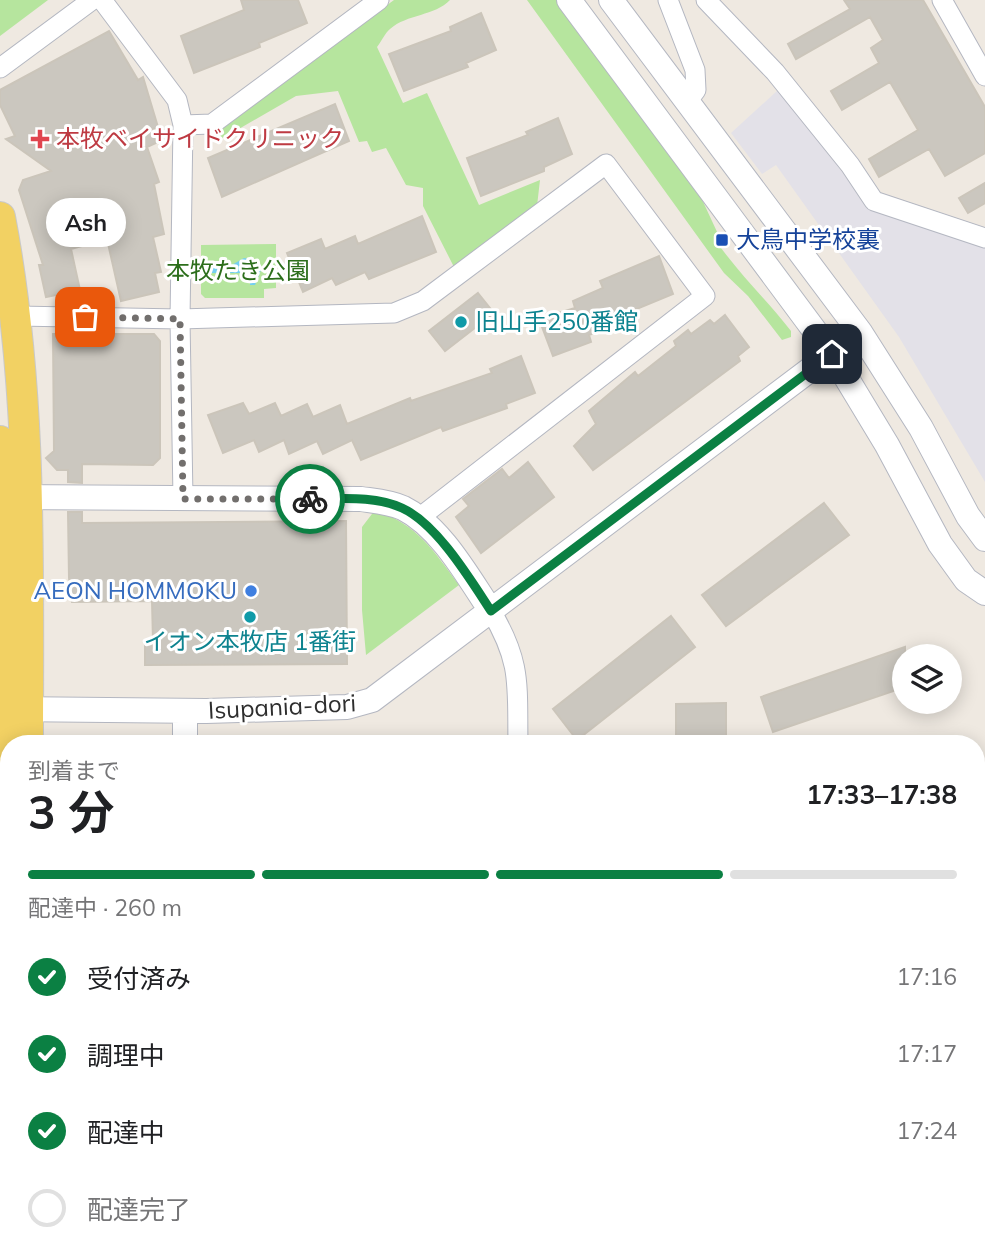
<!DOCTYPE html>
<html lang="ja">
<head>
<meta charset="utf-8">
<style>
	body { margin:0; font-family:Mulish,"Noto Sans JP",sans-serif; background:#f2f2f2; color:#202124; height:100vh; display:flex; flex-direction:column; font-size:26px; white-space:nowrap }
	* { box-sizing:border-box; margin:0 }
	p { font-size:23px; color:#757577 }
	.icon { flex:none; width:38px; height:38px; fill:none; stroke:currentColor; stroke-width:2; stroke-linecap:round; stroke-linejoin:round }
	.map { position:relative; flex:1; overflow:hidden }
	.drawer { position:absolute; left:0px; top:735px; width:985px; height:525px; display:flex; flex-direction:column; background:#fff; border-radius:28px 28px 0 0; box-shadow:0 4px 18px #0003 }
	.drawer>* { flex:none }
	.buttons { position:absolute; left:892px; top:644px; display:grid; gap:14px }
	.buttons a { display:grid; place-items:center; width:70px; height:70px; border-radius:50%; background:#fff; box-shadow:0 4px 18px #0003; font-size:35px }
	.pin { position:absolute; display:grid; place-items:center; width:60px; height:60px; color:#fff; margin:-30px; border-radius:14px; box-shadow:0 4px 10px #0006 }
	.courier { position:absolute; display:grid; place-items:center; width:70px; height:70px; margin:-35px; border:5px solid #0b8043; border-radius:50%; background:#fff; color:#222; box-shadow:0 2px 9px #0007 }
	.bubble { position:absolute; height:49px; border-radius:24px; background:#fff; box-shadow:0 4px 18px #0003; font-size:23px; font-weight:700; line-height:49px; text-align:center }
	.overview em { font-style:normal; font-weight:700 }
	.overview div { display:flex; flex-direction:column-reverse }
	.overview { display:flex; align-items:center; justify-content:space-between; height:119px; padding:0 28px }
	h1 { font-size:46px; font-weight:700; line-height:52px }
	.bar { display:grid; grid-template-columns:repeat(4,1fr); gap:10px 7px; align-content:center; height:84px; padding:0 28px }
	.bar i { height:9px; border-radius:5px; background:#e0e0e0 }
	.bar .active { background:#0b8043 }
	.bar p { grid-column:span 4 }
	ol { padding:0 28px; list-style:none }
	li { display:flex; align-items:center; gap:21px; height:77px }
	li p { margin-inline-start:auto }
	li .icon { padding:7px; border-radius:50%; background:#0b8043; color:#fff; stroke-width:4 }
	li:last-child { color:#757577 }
	li i { width:38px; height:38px; border:4px solid #e0e0e0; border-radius:50% }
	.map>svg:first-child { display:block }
</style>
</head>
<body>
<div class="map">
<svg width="985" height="1260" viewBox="0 0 985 1260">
	<rect width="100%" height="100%" fill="#efe9e1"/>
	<path fill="#e3e1e8" d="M778,90l92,117 115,38v237l-86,-145 -123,-172 -14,9 -31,-41z"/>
	<path fill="#f0e6d1" d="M976,901h6l3,24v189h-9z"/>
	<path fill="#b6e59e" d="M0,0h48l-48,36z
		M394,0h56c-15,16 -43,14 -60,29 -5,4 -9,13 -13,18l26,56 24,-10 52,112 61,-25 -3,26 -83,61 -31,-61v-18l-17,-3 -20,-37 -14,4 -5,-11 -8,1 -21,-51 -42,5 -78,45 -4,-8z
		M527,0h29l143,193 19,41 -4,4c23,34 52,61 77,93v6l-9,3 -34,-44 -24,-23z
		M276,244v44l-12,1v9h-59l-4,-4v-49z
		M375,510c43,15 58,40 84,75l-93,70 -4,-45v-83z
		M356,1251h47l-1,9h-47z"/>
	<path fill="#75cff0" d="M244,258l11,2 6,10 -6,15h-5v-12h-39l-1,-7 13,4z"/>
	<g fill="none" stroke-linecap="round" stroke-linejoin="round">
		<path stroke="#75cff0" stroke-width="5" d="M976,1236l4,-92
			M976,1260v-9"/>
	</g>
	<path fill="#cbc7bf" stroke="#cbc5ba" stroke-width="2" d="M241,0h57l9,23 -48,20 1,4 -66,26 -13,-37 63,-26z
		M844,0h79l62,107v46l-40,23 -16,-27 -50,28 -10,-18 49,-29 -28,-48 -48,28 -11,-19 48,-28 -8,-15 12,-8 -13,-23 -74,42 -8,-15 62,-35z
		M481,13l15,37 -30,13 2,4 -64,24 -15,-37 62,-23 -1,-4z
		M109,31l29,49 5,-3 15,50 -6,2 4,14 -9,4 12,35 -5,2 10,50 -11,3 8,35 -6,1 4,19 -38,9 -14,-62 -36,10 9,41 -34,7 -7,-32h4l-24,-75 4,-10 28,-9 -45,-32 9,-3 -15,-31v-15z
		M335,104l14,37 -127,56 -14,-39z
		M558,118l14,36 -28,13v4l-63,25 -14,-38 61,-23 -2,-3z
		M985,183v20l-17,10 -9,-15z
		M422,216l14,36 -67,27 -4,-7 -29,13 -4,-7 -29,14 -16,-39 34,-14 4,10 30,-13 3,8z
		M659,256l14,38 -56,23 3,6 -31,12 2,7 -38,14 -14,-37 36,-11 -2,-7 30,-13 -3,-7z
		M478,293l16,20 -49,38 -16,-20z
		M725,315l24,32 -11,9 2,5 -147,109 -19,-24 22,-22 -7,-13 46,-39 3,4 38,-30 -2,-5 14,-11 3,4 19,-14 4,4z
		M53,334h101l6,7v117l-7,7 -71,-1v19l-14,-1v-12h-11l-11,-12 8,-7z
		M521,356l14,37 -29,11 1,4 -64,23 -2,-4 -80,33 -9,-20 -29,14 -6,-13 -28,13 -5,-14 -25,12 -5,-12 -31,13 -15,-38 35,-12 6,11 26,-11 6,13 26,-12 6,13 27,-12 7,19 63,-26 1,3 81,-28 -2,-4z
		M528,462l26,35 -73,56 -25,-36 13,-11 -6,-7 39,-30 7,9z
		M824,503l25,32 -123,91 -24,-31z
		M68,512h14v11l264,-2 1,143 -202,1v-24h8l-1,-40 -80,1 -3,-24z
		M671,616l24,31 -118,93 -24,-31z
		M905,647v40l-132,45 -12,-35z
		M726,703v41h-50v-40z"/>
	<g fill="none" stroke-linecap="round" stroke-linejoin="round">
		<defs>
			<path id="minor" d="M102,0l75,100 6,25 -3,194 3,180
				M668,0l27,70 1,20 -9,12
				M706,0l69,72 75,93 24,36 111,37
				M942,0l43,76
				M0,68l92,-68
				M183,125l29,-1 167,-124
				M17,316l163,3 214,-6 29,-12 183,-137 99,132 -286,222
				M491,611c31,52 26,74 27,133
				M976,1121l9,1
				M113,1251l2,9
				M543,1251l1,9
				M745,1251l2,9
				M802,1251l2,9
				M853,1251l2,9
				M900,1251l2,9
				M949,1251l1,9"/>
			<path id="tertiary" d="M569,0l263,354 55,91 53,99 26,36 19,13
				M611,0l249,332 61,96 47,88 17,23
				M8,497l353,2c14,2 29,3 42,9 38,19 65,69 88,103
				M9,709l197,2 141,-4 25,-7 488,-368
				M185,744v-33
				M0,1120h9
				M668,1251l2,9
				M339,1260l1,-9"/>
			<path id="primary" d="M0,217c33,172 28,352 28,527
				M0,441l3,460 -3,149
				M0,1183l9,-30"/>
		</defs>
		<use href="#minor" stroke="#b4b7c1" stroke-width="21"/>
		<use href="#tertiary" stroke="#b4b7c1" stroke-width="26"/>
		<use href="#primary" stroke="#c9c9c9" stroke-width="32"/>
		<use href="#minor" stroke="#fff" stroke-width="19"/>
		<use href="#tertiary" stroke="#fff" stroke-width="24"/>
		<use href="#primary" stroke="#f2d163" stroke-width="30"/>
	</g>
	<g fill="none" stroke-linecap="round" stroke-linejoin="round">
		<path stroke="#726f6d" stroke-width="7" stroke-dasharray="0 12.6" d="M85,317l95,2 3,180h127"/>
		<path stroke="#0b8043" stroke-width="9" d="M310,499c30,0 64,-4 92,9 35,16 68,71 89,103l341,-257"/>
	</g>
	<path fill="#e0444e" stroke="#fff" stroke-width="2.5" d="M36.5 128.5h7v7h7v7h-7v7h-7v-7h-7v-7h7z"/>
	<rect fill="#1a4fb4" stroke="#fff" stroke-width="2.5" x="715" y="233" width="14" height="14" rx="3.5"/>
	<g fill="#0f9aa8" stroke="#fff" stroke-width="2.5">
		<circle cx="461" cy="322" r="7"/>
		<circle cx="250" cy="617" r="7"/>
	</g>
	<circle fill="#3f7fe0" stroke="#fff" stroke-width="2.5" cx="251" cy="591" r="7"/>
	<g text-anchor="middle" stroke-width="6" stroke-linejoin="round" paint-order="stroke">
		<g font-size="24" fill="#be3a42" stroke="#fff" text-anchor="start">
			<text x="56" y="147">本牧ベイサイドクリニック</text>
		</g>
		<g font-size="24" fill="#164399" stroke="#fff" text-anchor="start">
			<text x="736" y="248">大鳥中学校裏</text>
		</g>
		<g font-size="24" fill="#2c6e1b" stroke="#fff">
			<text x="238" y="279">本牧たき公園</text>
		</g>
		<g font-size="24" fill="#0d838f" stroke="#fff" text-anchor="start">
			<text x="475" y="330">旧山手250番館</text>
			<text x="250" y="650" text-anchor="middle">イオン本牧店 1番街</text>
		</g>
		<g font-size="24" fill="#366cbe" stroke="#fff" text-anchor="end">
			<text x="237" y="599">AEON HOMMOKU</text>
		</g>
		<g font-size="24" fill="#2e2e2e" stroke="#fff">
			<text transform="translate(282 707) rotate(-3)" y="8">Isupania-dori</text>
		</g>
	</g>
</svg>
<div class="buttons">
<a><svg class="icon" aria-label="layers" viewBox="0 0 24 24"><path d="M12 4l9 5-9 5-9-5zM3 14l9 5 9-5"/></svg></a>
</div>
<div class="pin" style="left:85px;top:317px;background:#ea580c"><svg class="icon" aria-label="bag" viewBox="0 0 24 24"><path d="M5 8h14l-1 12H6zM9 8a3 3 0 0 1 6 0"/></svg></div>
<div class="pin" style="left:832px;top:354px;background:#1f2937"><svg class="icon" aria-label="home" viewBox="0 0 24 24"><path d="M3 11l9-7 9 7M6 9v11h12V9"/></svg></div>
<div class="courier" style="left:310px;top:499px"><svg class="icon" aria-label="bike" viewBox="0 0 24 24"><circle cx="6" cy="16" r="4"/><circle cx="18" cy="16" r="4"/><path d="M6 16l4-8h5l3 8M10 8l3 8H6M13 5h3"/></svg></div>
<div class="bubble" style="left:46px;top:198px;width:80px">Ash</div>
<section class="drawer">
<div class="overview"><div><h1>3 分</h1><p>到着まで</p></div><em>17:33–17:38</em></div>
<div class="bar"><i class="active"></i><i class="active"></i><i class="active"></i><i></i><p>配達中 · 260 m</p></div>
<ol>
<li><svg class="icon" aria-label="check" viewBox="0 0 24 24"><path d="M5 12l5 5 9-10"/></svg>受付済み<p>17:16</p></li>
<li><svg class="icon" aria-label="check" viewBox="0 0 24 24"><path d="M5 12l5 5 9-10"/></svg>調理中<p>17:17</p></li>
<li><svg class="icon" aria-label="check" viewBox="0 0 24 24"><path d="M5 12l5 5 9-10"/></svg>配達中<p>17:24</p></li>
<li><i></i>配達完了</li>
</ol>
</section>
</div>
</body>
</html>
